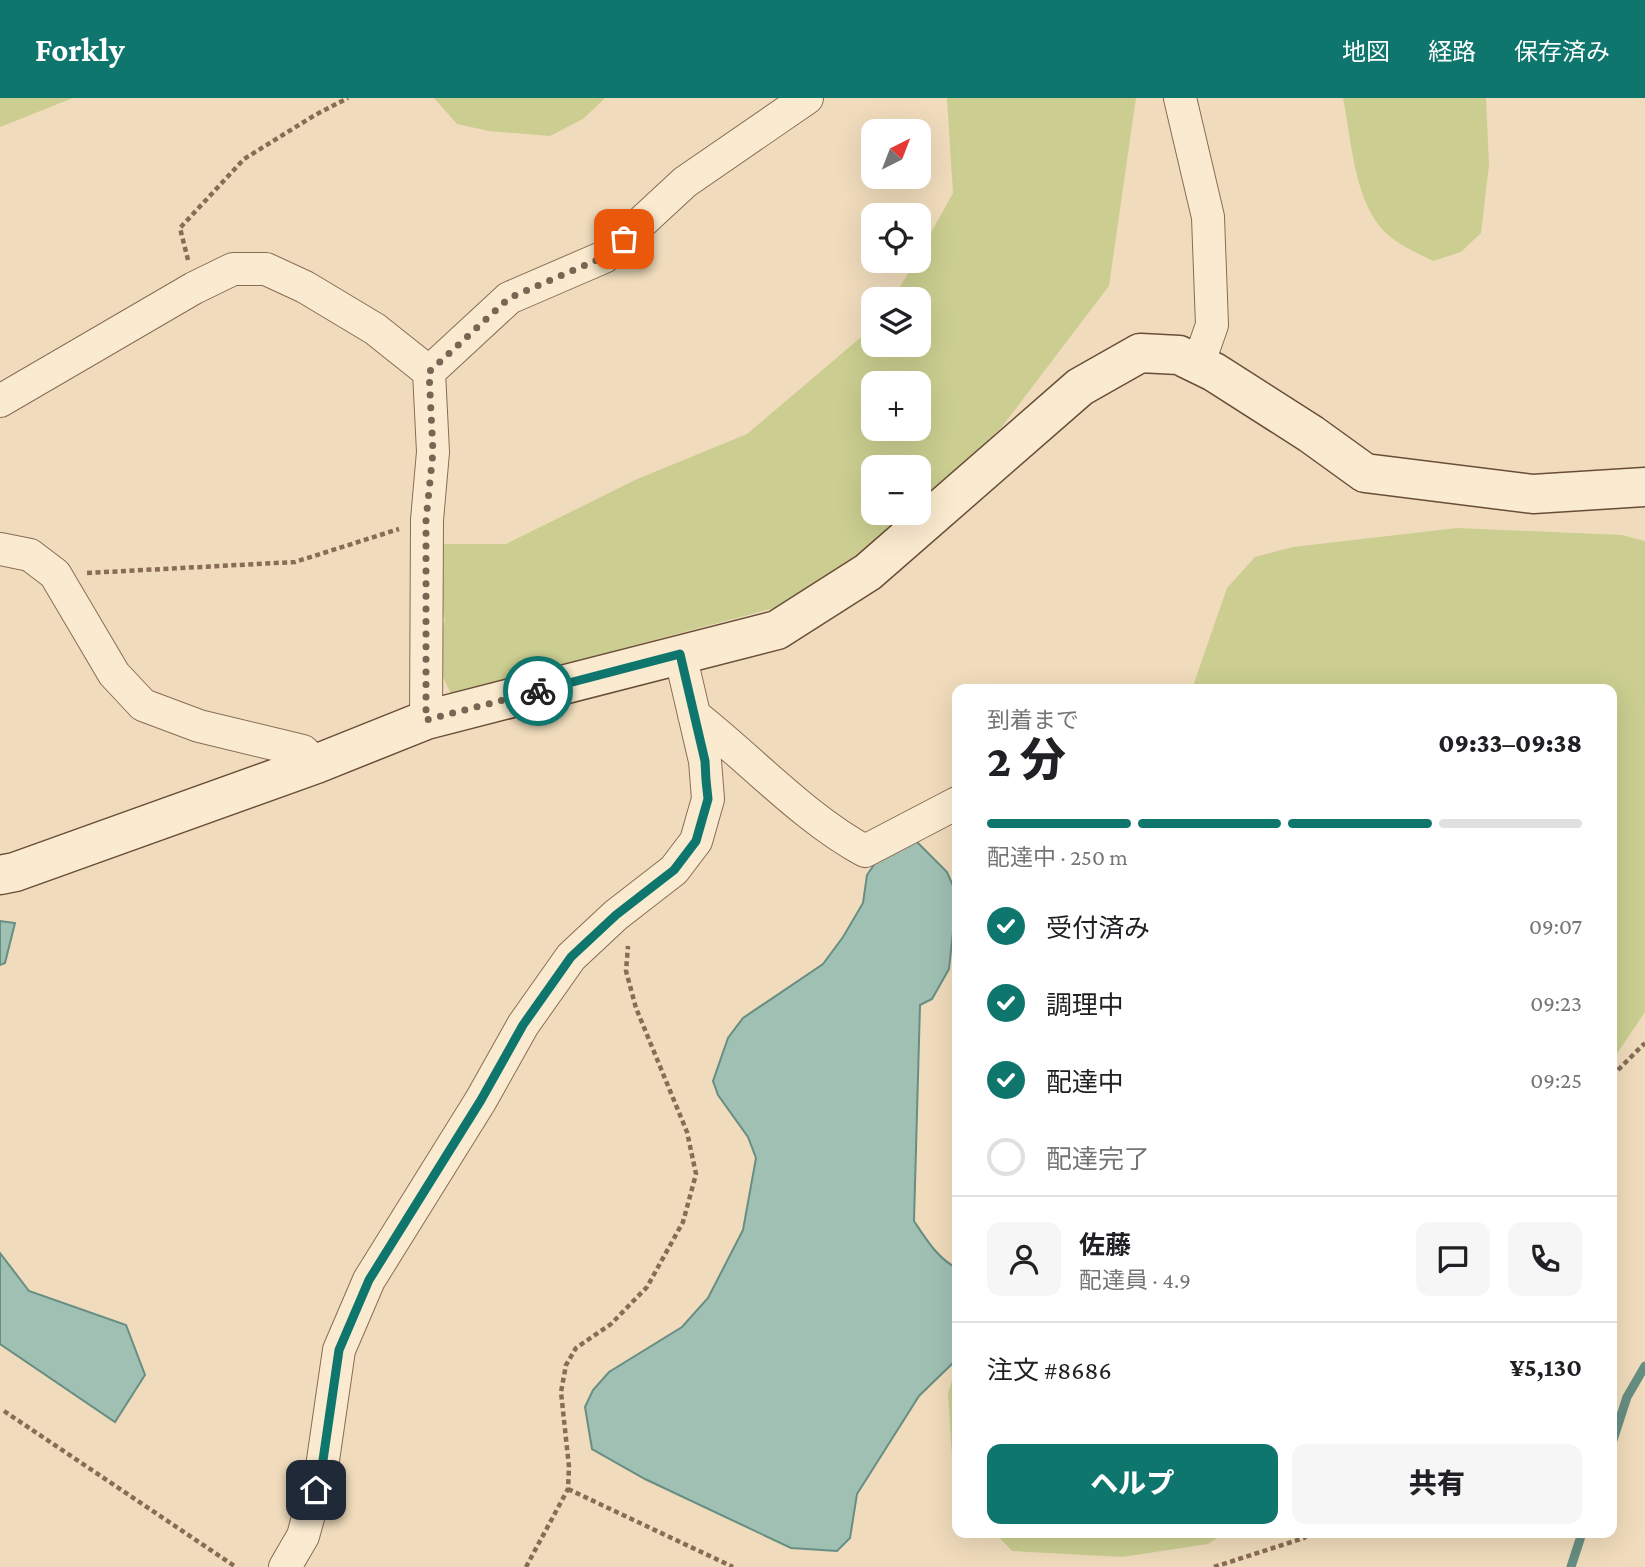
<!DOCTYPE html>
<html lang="ja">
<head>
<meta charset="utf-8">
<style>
	body { margin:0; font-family:"Crimson Pro","Noto Sans JP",serif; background:#f6f6f6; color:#202124; height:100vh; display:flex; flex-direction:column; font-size:26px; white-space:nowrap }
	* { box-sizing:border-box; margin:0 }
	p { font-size:23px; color:#757577 }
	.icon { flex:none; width:38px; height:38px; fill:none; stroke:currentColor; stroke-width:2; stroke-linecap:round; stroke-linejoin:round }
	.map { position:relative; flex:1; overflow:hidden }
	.panel { position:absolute; left:952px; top:586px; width:665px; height:854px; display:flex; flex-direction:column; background:#fff; border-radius:14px; box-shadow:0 7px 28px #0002 }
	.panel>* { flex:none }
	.needle { width:46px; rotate:42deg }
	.fabs { position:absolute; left:861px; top:21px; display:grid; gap:14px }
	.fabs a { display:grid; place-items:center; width:70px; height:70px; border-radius:14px; background:#fff; box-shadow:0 7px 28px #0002; font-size:35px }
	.pin { position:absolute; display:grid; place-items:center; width:60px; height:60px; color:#fff; margin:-30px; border-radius:14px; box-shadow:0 4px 10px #0006 }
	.courier { position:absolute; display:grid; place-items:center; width:70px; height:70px; margin:-35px; border:5px solid #0f766e; border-radius:50%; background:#fff; color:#222; box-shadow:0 2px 9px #0007 }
	.overview em { font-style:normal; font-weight:800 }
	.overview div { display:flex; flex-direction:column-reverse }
	.overview { display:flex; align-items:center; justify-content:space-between; height:119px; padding:0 35px }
	h1 { font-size:46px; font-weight:800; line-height:52px }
	.bar { display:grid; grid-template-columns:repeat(4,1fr); gap:10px 7px; align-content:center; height:84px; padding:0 35px }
	.bar i { height:9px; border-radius:5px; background:#e0e0e0 }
	.bar .current { background:#0f766e }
	.bar p { grid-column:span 4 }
	.line { display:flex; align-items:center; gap:18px; padding:0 35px; border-top:2px solid #e0e0e0 }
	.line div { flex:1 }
	.round { display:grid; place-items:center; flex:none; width:74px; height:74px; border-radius:14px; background:#f6f6f6 }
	ol { padding:0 35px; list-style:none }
	li { display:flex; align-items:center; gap:21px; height:77px }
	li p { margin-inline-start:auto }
	li .icon { padding:7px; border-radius:50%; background:#0f766e; color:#fff; stroke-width:4 }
	li:last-child { color:#757577 }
	li i { width:38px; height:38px; border:4px solid #e0e0e0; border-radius:50% }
	.action { display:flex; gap:14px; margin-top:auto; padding:14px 35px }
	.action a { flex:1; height:80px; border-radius:14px; background:#0f766e; color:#fff; font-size:28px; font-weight:800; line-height:80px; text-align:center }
	.action a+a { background:#f6f6f6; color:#202124 }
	header { display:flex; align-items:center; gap:42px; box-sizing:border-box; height:98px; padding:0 35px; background:#0f766e; color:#fff }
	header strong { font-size:33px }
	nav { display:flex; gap:38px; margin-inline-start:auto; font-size:24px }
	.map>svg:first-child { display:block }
</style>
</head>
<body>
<header>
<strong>Forkly</strong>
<nav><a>地図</a><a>経路</a><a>保存済み</a></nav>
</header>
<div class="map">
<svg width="1645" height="1469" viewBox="0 0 1645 1469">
	<rect width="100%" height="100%" fill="#f0dcbc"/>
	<path fill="#cbce90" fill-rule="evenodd" d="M0,0h73l-73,29z
		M434,0h171l-22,21 -33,17 -61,-5 -32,-7z
		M947,0h189l-27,188 -108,142 -82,76v-37h-46v46h36l-44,41 -68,48 -346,92 -8,-17 -5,-32 7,-24 -4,-20 2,-57h63l129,-64 112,-46 126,-107v18h46v-46h-26l22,-38h4v-7l34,-61zM873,285h46v46h-46z
		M1343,0h143l3,67 -8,68 -20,19 -28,9c-20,-10 -46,-21 -58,-41 -22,-35 -24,-82 -32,-122z
		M1457,430l165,7 23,6v471l-33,49v-371l-420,-1 35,-101 28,-31 38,-10z
		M957,1267v128l-3,-3 -6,-97z
		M995,1435h230l-17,11 -86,13 -110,-6z"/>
	<path fill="#a0c0b4" stroke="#678e82" stroke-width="2" d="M912,739l35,35 10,23 -8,74 -17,30 -12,6 -6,216c12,18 24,38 43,47v91l-38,37 -62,98 -7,44 -13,13 -46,-3 -146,-69 -53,-30 -7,-42 8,-17 16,-18 73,-45 26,-29 35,-68 13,-72 -8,-21 -30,-42 -5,-14 15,-43 15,-20 80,-54 20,-27 20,-34 4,-28 12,-18z
		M0,823l15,2 -10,40 -5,2z
		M0,1155l29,38 97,34 19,50 -30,47 -115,-78z"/>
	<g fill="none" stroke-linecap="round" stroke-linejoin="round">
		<path stroke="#678e82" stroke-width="9" d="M1612,1345l15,-46 18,-31
			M1571,1469l11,-34"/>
		<defs>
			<path id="street" d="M1180,0l28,119 4,108 -14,40
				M0,303l194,-113 39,-19h33l39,18 70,42 54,43
				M0,451l30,6 25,19 59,100 29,31 56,21 104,25 13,13
				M694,617c54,42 111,104 171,136l92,-48
				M426,622l1,-200 6,-68 -4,-80 80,-74 95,-41 81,-75 122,-84
				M285,1469l18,-31 19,-69 17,-117 30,-70 112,-180 42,-75 48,-68 45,-42 58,-45 22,-29 12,-42 -3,-38 -25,-107"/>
			<path id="secondary" d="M0,777l15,-3 301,-108 110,-44 351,-90 91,-58 212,-185 60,-34 39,2 35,17 97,62 54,39 168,21 112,-7"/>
		</defs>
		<use href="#street" stroke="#886c55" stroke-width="34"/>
		<use href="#secondary" stroke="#694d38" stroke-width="41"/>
		<path stroke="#886c55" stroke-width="4.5" stroke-dasharray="5 3.5" stroke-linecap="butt" d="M188,162l-8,-32 64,-69 71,-44 33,-17
			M87,475l208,-11 104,-33
			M1612,978l33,-33
			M4,1313l232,156
			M568,1391l165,78
			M526,1469l42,-78 1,-22 -8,-75 5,-27 10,-17 35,-24 36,-37 36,-65 13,-48 -9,-42 -51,-124 -10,-37 2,-25
			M1214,1469l90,-29 7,-5"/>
		<use href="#street" stroke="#faeacf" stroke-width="32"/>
		<use href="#secondary" stroke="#faeacf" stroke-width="38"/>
	</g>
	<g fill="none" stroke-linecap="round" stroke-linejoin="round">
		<path stroke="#776653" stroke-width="7" stroke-dasharray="0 12.6" d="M538,593l-112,29v-200l7,-68 -4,-80 80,-74 95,-41 20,-18"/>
		<path stroke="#0f766e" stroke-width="9" d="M316,1392l6,-23 17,-117 30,-70 112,-180 42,-75 48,-68 45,-42 58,-45 22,-29 12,-42 -2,-19 -1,-19 -25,-107 -142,37"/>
	</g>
</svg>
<div class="fabs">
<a><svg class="needle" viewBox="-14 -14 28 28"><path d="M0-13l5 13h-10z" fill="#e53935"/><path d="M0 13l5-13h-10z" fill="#757577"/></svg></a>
<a><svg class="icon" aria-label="locate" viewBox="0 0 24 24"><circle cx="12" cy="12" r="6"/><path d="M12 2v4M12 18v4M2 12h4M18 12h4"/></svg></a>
<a><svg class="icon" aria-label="layers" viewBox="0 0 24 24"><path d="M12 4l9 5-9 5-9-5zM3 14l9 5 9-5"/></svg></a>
<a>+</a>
<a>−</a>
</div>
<div class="pin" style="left:624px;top:141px;background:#ea580c"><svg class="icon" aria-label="bag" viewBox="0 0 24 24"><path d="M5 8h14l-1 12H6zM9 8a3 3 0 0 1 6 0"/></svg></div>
<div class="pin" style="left:316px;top:1392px;background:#1f2937"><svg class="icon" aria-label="home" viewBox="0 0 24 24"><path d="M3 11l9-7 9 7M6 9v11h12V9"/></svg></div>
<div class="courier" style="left:538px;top:593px"><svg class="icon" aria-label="bike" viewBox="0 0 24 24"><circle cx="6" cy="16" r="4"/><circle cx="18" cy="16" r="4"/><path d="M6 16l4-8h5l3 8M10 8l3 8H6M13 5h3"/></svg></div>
<section class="panel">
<div class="overview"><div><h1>2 分</h1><p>到着まで</p></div><em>09:33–09:38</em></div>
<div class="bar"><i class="current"></i><i class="current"></i><i class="current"></i><i></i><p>配達中 · 250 m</p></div>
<ol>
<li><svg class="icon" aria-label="check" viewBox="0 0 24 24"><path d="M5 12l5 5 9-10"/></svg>受付済み<p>09:07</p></li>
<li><svg class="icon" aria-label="check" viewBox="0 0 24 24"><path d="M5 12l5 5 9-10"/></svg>調理中<p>09:23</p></li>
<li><svg class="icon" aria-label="check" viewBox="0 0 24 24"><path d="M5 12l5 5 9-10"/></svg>配達中<p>09:25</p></li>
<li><i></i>配達完了</li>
</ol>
<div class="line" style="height:126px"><a class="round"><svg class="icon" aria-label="person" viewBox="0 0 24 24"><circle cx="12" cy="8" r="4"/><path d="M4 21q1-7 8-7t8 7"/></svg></a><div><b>佐藤</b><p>配達員 · 4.9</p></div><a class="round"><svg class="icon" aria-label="chat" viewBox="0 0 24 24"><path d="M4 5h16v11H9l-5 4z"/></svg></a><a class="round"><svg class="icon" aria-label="phone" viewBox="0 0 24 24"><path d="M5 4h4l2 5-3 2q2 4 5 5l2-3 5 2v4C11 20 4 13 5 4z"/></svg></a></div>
<div class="line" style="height:91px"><div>注文 #8686</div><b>¥5,130</b></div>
<div class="action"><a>ヘルプ</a><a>共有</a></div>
</section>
</div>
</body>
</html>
